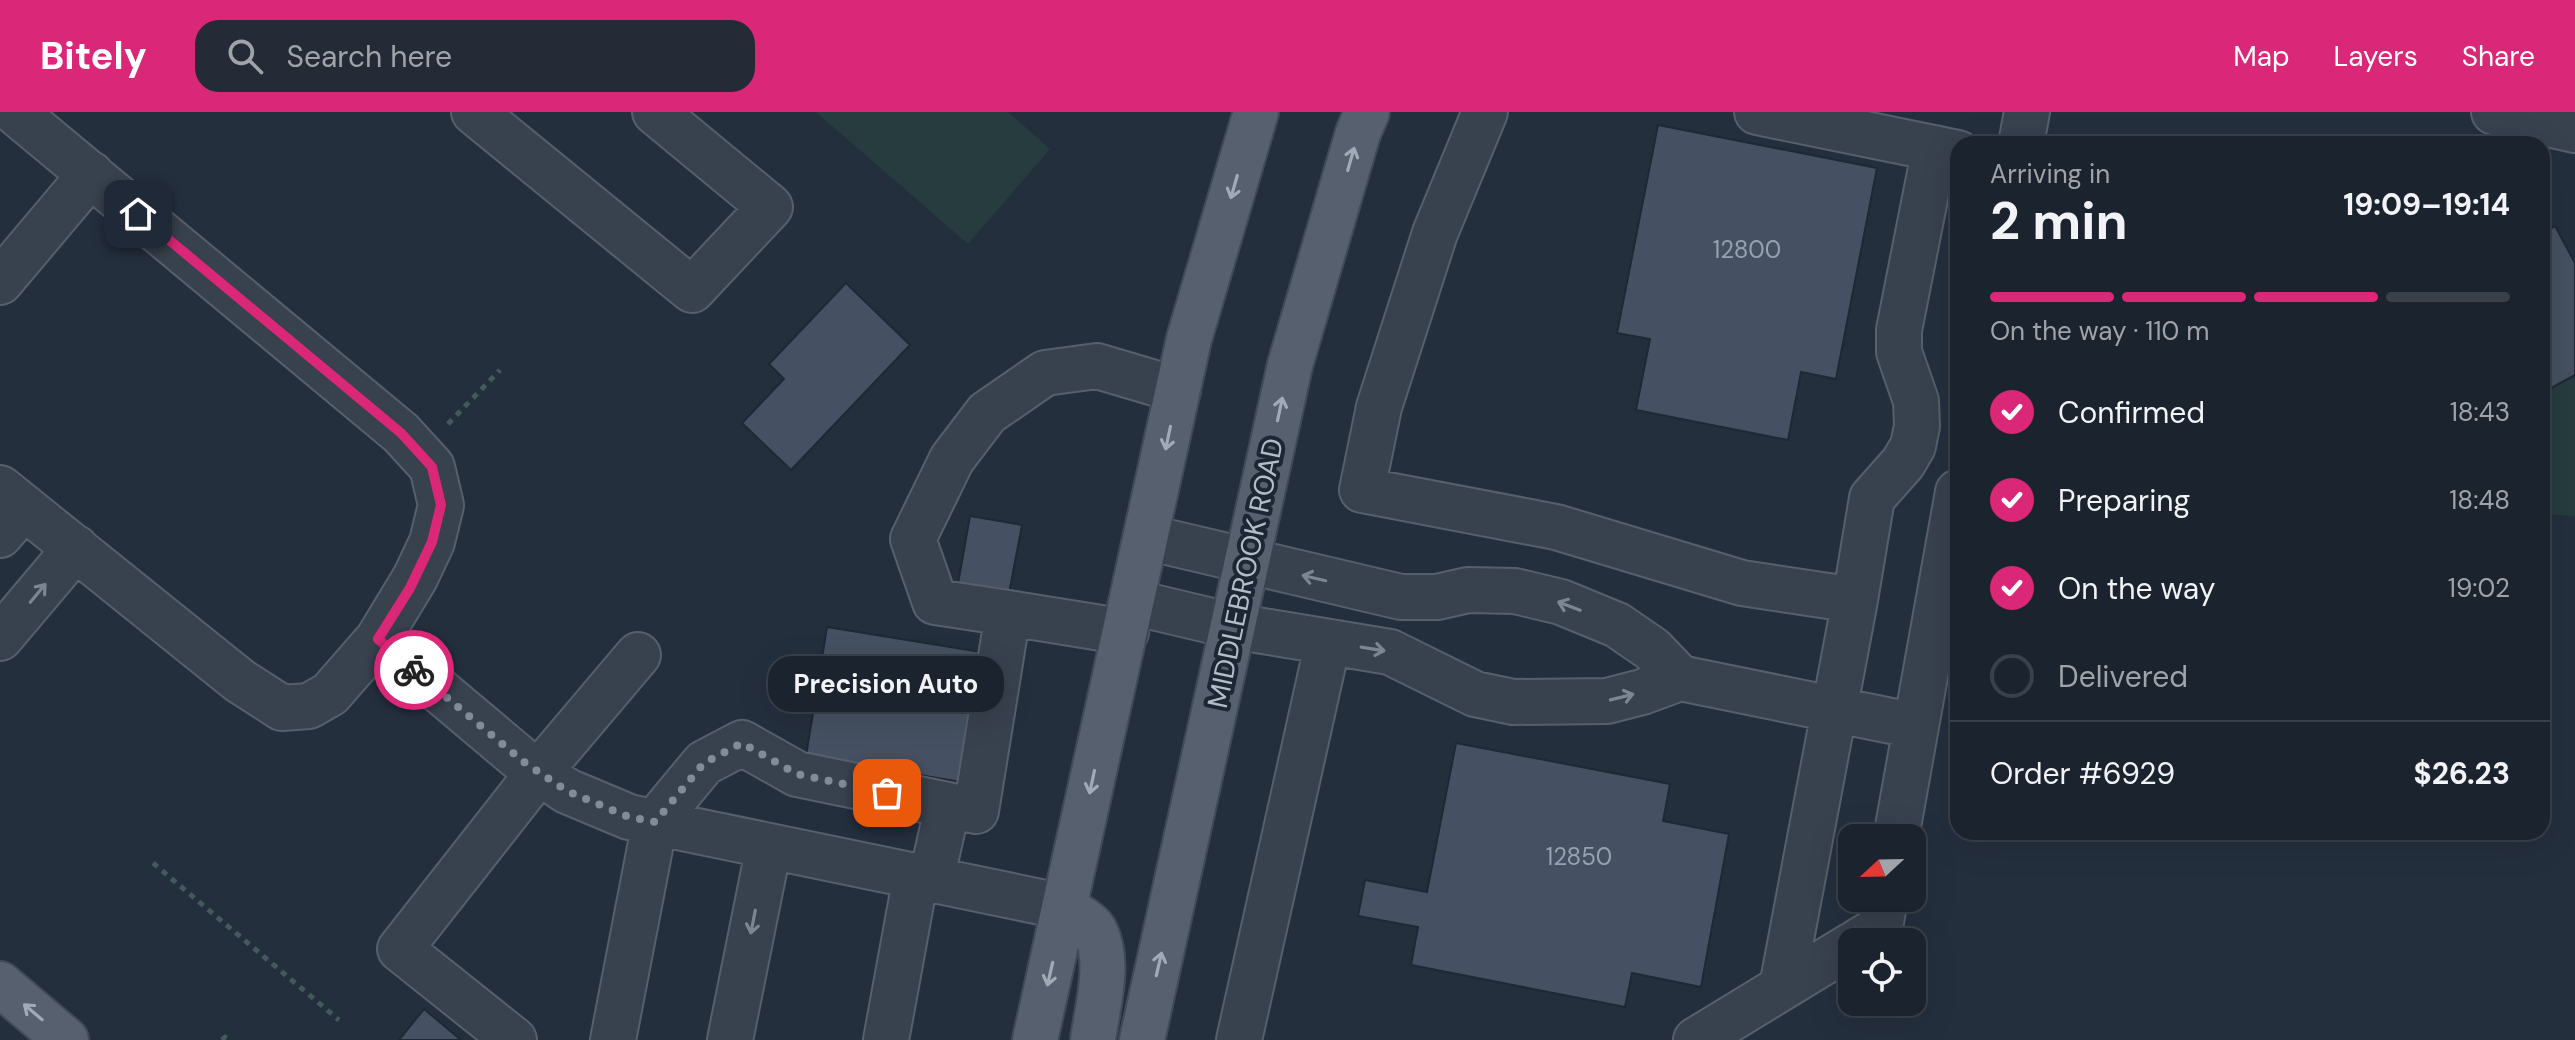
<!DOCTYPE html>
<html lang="en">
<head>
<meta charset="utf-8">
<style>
	body { margin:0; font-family:"DM Sans",sans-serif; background:#242b36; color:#f1f3f6; height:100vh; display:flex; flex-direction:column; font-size:30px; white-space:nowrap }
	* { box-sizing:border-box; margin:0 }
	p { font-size:26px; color:#a0a4aa }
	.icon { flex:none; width:44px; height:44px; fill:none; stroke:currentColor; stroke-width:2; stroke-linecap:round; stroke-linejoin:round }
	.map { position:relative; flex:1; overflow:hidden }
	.sheet { position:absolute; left:1950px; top:24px; width:600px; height:704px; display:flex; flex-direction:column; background:#1b232e; border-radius:24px; box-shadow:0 8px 32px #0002,0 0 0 2px #39404a }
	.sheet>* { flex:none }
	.needle { width:52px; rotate:248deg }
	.buttons { position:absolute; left:1838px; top:712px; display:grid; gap:16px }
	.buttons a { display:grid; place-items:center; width:88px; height:88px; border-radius:16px; background:#1b232e; box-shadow:0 8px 32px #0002,0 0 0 2px #39404a; font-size:40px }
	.pin { position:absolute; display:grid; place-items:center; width:68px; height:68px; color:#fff; margin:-34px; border-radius:16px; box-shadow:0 4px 12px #0006 }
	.courier { position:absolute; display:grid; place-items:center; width:80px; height:80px; margin:-40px; border:6px solid #db2777; border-radius:50%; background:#fff; color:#222; box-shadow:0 2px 10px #0007 }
	.bubble { position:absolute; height:56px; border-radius:24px; background:#1b232e; box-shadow:0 8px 32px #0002,0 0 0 2px #39404a; font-size:26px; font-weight:700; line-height:56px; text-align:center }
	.overview em { font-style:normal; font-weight:700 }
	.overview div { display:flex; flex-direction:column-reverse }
	.overview { display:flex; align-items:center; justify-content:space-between; height:136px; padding:0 40px }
	h1 { font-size:52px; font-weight:700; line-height:60px }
	.bar { display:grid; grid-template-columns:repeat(4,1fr); gap:12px 8px; align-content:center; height:96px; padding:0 40px }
	.bar i { height:10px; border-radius:6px; background:#39404a }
	.bar .on { background:#db2777 }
	.bar p { grid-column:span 4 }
	.line { display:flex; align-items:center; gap:20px; padding:0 40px; border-top:2px solid #39404a }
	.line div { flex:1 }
	ol { padding:0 40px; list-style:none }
	li { display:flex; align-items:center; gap:24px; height:88px }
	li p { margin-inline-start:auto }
	li .icon { padding:8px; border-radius:50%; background:#db2777; color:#fff; stroke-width:4 }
	li:last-child { color:#a0a4aa }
	li i { width:44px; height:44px; border:4px solid #39404a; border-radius:50% }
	header { display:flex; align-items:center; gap:48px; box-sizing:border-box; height:112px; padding:0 40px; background:#db2777; color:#fff }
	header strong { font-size:38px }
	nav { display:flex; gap:44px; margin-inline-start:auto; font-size:28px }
	.search { width:560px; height:72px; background:#242b36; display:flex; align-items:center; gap:20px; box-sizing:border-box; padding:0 28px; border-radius:24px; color:#a0a4aa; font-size:30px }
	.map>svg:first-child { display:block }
</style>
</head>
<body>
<header>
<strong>Bitely</strong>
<div class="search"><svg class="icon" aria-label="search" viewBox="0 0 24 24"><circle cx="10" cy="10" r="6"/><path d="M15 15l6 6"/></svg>Search here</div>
<nav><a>Map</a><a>Layers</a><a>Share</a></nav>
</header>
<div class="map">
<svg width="2575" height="928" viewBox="0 0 2575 928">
	<rect width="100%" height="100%" fill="#242f3e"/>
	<path fill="#263c3f" d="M816,0h192l42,37 -82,95z
		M2572,265l3,4v135l-33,-2v-121z"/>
	<path fill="#455162" stroke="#1f2835" stroke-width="2" d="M1658,13l219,43 -41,211 -35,-7 -13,68 -152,-30 14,-71 -33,-6z
		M2555,114l20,37v112l-33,18v-160z
		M846,171l64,62 -119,125 -49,-47 42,-44 -15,-15z
		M970,404l52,9 -15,79 -51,-9z
		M827,515l154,25 -20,130 -155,-26z
		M1456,631l214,41 -7,37 66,13 -28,153 -69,-14 -7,34 -214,-42 7,-38 -60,-11 7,-36 62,12z
		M424,897l37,31h-62z"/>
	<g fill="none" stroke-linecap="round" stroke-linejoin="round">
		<defs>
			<path id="minor" d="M15,0l386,321 31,34 9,38 -9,37 -17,36 -37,61 146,123 43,29 62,26 436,90
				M474,0l218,178 78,-83 -115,-95
				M1485,0l-50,121 -56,174 -17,83 194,37 186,56 113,17 -73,387
				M1757,0l201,41
				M2494,0l81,18
				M2021,32l6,-32
				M0,170l91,-108
				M0,376l240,193 42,27 27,-2 21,-12 48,-55
				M0,423l24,-28
				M1146,425l255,60h36l31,-7 47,1 46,11 56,23 35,24 28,29
				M1855,488l17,-102 31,-35 10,-17 4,-20 -1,-25 -17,-49v-22l36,-182
				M1132,490l101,24 157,26 85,42 38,8 94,-1 35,-9 38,-14 236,48
				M1008,501l118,19
				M0,526l76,-90
				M948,693l28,6 32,-198 -73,-11 -22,-63 39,-80 35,-46 58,-40 52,-7 81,24
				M1896,726l62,-346
				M1857,830l23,-14 5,-30
				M514,928l-114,-91 139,-177 99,-117
				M613,928l42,-218 49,-59 38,-20 55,31 151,31 -17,75
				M730,928l39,-194
				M886,928l30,-164
				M1239,928l89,-398
				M1696,928l156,-95"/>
			<path id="major" d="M1065,795c8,7 25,15 30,24 16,31 2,77 -2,109
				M0,872l66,56
				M1035,928l154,-701 67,-227
				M1142,928l148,-675 68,-232 9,-21"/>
		</defs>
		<use href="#minor" stroke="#565f6c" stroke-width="48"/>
		<use href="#major" stroke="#414a57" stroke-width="48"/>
		<path stroke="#44595c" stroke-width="5" stroke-dasharray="6 6" stroke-linecap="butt" d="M448,312l52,-54
			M153,751l186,157
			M222,928l3,-3 4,3"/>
		<use href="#minor" stroke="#38414e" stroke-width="44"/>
		<use href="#major" stroke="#56606e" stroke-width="44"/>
	</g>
	<defs><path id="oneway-shaft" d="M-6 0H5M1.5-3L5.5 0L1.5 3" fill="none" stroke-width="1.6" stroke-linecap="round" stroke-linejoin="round" transform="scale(2)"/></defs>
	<g stroke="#a1aab7">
		<use href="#oneway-shaft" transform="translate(1351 47) rotate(-74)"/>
		<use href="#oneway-shaft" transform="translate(1234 75) rotate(106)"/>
		<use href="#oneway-shaft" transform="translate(1280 297) rotate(-78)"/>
		<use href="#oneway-shaft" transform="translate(1168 326) rotate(102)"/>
		<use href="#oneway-shaft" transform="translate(1092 670) rotate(102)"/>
		<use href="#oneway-shaft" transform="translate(1159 852) rotate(-77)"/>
		<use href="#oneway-shaft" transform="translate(1050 862) rotate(103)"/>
		<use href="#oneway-shaft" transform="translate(33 900) rotate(-140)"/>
	</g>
	<g stroke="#7c8592">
		<use href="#oneway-shaft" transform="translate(1314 466) rotate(-167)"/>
		<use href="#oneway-shaft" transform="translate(38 481) rotate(-50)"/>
		<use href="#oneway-shaft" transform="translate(1569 494) rotate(-159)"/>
		<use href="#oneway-shaft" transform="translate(1373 537) rotate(9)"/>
		<use href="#oneway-shaft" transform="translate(1622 585) rotate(-14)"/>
		<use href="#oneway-shaft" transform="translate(753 810) rotate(101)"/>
	</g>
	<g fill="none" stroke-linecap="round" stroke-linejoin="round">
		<path stroke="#828b98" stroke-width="8" stroke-dasharray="0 14.4" d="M414,558l110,92 43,29 62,26 26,5 49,-59 38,-20 55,31 90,19"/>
		<path stroke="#db2777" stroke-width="10" d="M138,102l263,219 31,34 9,38 -9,37 -22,46 -32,51 36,31"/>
	</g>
	<g text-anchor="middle" stroke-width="8" stroke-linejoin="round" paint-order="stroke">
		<g font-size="24" fill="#98a1af">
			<text x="1747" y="146">12800</text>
			<text x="1579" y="753">12850</text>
		</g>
		<g font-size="28" fill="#b4bcc9" stroke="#1d2633">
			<text transform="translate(1245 461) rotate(-78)" y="10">MIDDLEBROOK ROAD</text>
		</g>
	</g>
</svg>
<div class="buttons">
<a><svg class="needle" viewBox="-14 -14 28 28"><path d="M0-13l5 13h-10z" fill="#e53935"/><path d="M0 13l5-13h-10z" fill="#a0a4aa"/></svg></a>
<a><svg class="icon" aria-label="locate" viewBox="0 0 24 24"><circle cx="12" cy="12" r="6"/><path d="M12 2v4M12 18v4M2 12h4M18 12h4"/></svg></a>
</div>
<div class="pin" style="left:887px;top:681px;background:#ea580c"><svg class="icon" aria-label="bag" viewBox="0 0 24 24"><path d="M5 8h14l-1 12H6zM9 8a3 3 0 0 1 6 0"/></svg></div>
<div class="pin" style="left:138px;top:102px;background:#1f2937"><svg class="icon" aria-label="home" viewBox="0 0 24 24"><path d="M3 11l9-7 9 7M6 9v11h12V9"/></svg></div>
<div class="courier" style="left:414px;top:558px"><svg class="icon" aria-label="bike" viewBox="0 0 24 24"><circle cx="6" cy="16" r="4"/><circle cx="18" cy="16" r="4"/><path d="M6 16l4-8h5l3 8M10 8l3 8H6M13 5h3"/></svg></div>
<div class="bubble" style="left:768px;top:544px;width:236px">Precision Auto</div>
<section class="sheet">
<div class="overview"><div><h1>2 min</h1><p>Arriving in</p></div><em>19:09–19:14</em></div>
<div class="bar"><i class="on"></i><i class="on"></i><i class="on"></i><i></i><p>On the way · 110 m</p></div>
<ol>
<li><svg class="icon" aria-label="check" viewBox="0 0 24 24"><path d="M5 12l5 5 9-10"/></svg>Confirmed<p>18:43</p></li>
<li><svg class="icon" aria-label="check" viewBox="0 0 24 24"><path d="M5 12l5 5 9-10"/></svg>Preparing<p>18:48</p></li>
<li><svg class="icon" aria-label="check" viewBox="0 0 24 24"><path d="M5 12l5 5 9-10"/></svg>On the way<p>19:02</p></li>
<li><i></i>Delivered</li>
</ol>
<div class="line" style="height:104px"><div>Order #6929</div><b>$26.23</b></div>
</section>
</div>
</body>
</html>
